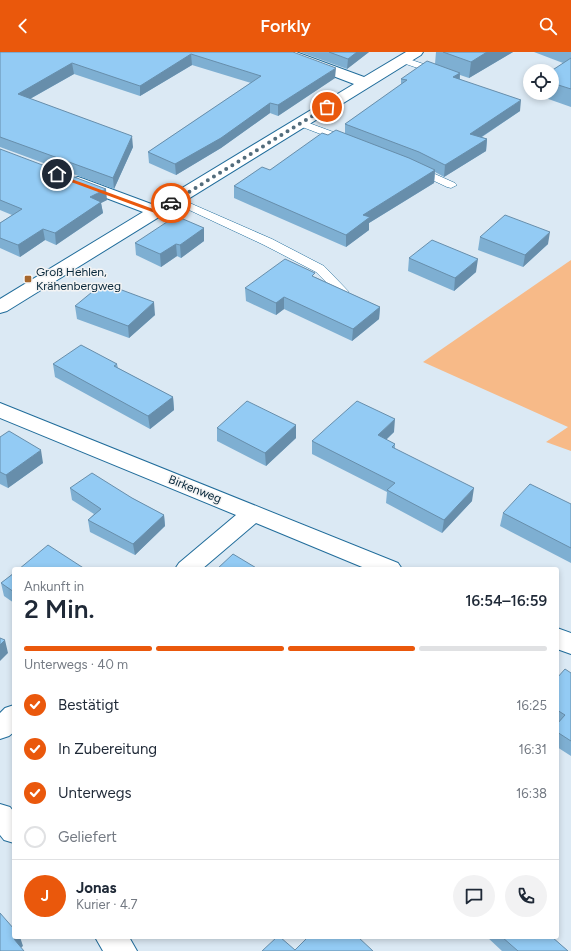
<!DOCTYPE html>
<html lang="de">
<head>
<meta charset="utf-8">
<style>
	body { margin:0; font-family:Figtree,sans-serif; background:#f2f2f3; color:#1f2937; height:100vh; display:flex; flex-direction:column; font-size:15px; white-space:nowrap }
	* { box-sizing:border-box; margin:0 }
	p { font-size:13px; color:#747a83 }
	.icon { flex:none; width:22px; height:22px; fill:none; stroke:currentColor; stroke-width:2; stroke-linecap:round; stroke-linejoin:round }
	.map { position:relative; flex:1; overflow:hidden }
	.side { position:absolute; left:12px; top:515px; width:547px; height:372px; display:flex; flex-direction:column; background:#fff; border-radius:4px; box-shadow:0 2px 6px #0003 }
	.side>* { flex:none }
	.tools { position:absolute; left:523px; top:12px; display:grid; gap:8px }
	.tools a { display:grid; place-items:center; width:36px; height:36px; border-radius:50%; background:#fff; box-shadow:0 2px 6px #0003; font-size:20px }
	.pin { position:absolute; display:grid; place-items:center; width:34px; height:34px; color:#fff; margin:-17px; border:2px solid #fff; border-radius:50%; box-shadow:0 1px 4px #0007 }
	.courier { position:absolute; display:grid; place-items:center; width:40px; height:40px; margin:-20px; border:3px solid #ea580c; border-radius:50%; background:#fff; color:#222; box-shadow:0 1px 5px #0007 }
	.summary em { font-style:normal; font-weight:600 }
	.summary div { display:flex; flex-direction:column-reverse }
	.summary { display:flex; align-items:center; justify-content:space-between; height:68px; padding:0 12px }
	h1 { font-size:26px; font-weight:600; line-height:30px }
	.bar { display:grid; grid-template-columns:repeat(4,1fr); gap:6px 4px; align-content:center; height:48px; padding:0 12px }
	.bar i { height:5px; border-radius:3px; background:#e0e1e3 }
	.bar .active { background:#ea580c }
	.bar p { grid-column:span 4 }
	.line { display:flex; align-items:center; gap:10px; padding:0 12px; border-top:1px solid #e0e1e3 }
	.line div { flex:1 }
	.round { display:grid; place-items:center; flex:none; width:42px; height:42px; border-radius:21px; background:#f2f2f3 }
	ol { padding:0 12px; list-style:none }
	li { display:flex; align-items:center; gap:12px; height:44px }
	li p { margin-inline-start:auto }
	li .icon { padding:4px; border-radius:50%; background:#ea580c; color:#fff; stroke-width:4 }
	li:last-child { color:#747a83 }
	li i { width:22px; height:22px; border:2px solid #e0e1e3; border-radius:50% }
	header { display:flex; justify-content:space-between; align-items:center; height:52px; padding:0 12px; background:#ea580c; color:#fff; font-size:18px; font-weight:600 }
	.map>svg:first-child { display:block }
</style>
</head>
<body>
<header><svg class="icon" aria-label="back" viewBox="0 0 24 24"><path d="M15 5l-7 7 7 7"/></svg>Forkly<svg class="icon" aria-label="search" viewBox="0 0 24 24"><circle cx="10" cy="10" r="6"/><path d="M15 15l6 6"/></svg></header>
<div class="map">
<svg width="571" height="899" viewBox="0 0 571 899">
	<rect width="100%" height="100%" fill="#dbe9f4"/>
	<path fill="#f7ba88" d="M571,208v191l-25,-9 22,-15 -145,-65z"/>
	<g fill="none" stroke-linecap="round" stroke-linejoin="round">
		<defs>
			<path id="service" d="M403,5l38,13 2,2 -5,3 -38,-13 -2,-2 2,-2z
				M301,68l51,19 1,2 -1,2h-8l-47,-18 -1,-2 1,-2z
				M417,114l38,17 2,2 -6,3 -4,-1 -34,-16 -1,-2z
				M176,145l96,42 52,27 25,26 -6,4 -4,-1 -23,-23 -52,-27 -92,-43 -2,-2z"/>
			<path id="minor" d="M276,0h20l68,25 42,-25h17l-2,3 -414,256 -7,2v-14l143,-87 -71,-27 -2,-3 2,-3 6,-2 6,2 70,26 200,-121 -76,-29z
				M0,351l398,160 4,6h-35l-111,-46 -54,46h-27l4,-6 57,-48 -236,-97z
				M557,576l14,5v21l-14,-5z
				M14,653v27l-5,4 -9,3v-26l5,-5z
				M0,752l10,3 4,5v31l-10,-3 -4,-5z
				M95,885h34l8,14h-34z"/>
		</defs>
		<use href="#service" stroke="#216d9b" stroke-width="1"/>
		<use href="#minor" stroke="#216d9b" stroke-width="2"/>
		<use href="#service" fill="#fff" fill-rule="evenodd"/>
		<use href="#minor" fill="#fff" fill-rule="evenodd"/>
	</g>
	<path fill="#7eafd2" d="M0,0h293l42,26 -57,38 -8,-3 -49,35 -45,27 -27,-12 -1,-11 103,-69 -59,-18 -52,31 -66,-22 -44,25 103,48 -19,42 -114,-42z
		M300,0h69l-22,17z
		M436,0h77l-44,26 -9,-3v4l60,32 -38,26 5,2 -1,12 -42,26 -9,-5 -1,11 -65,40v7l-23,17 -112,-49v-12l36,-16 58,-35 17,-2v-9l56,-39v-6l34,-15z
		M534,0h37v55l-34,-12 1,-2h14v-22l11,-8z
		M0,97l107,51 -6,3 2,10 -47,32 -11,-5 -25,17 -20,-9v-25l12,-8 -12,-5z
		M204,176v13l-23,17 -4,-2 -16,11 -25,-12 -1,-12z
		M480,185l68,7 -25,23 -45,-17z
		M409,206l67,14 -22,19 -46,-20z
		M315,225l65,30 -1,12 -27,22 -68,-32 -8,6 -30,-14 -1,-13z
		M75,254l80,9 -26,23 -52,-19z
		M53,312h64l1,4 55,29 1,13 -24,19 -95,-52z
		M296,373v13l-30,28 -49,-25v-13z
		M394,380l-8,8 9,4v5l77,52 -30,32 -56,-30 1,-11 -75,-38v-13z
		M0,385l43,26 -35,25 -8,-4z
		M70,436l62,10 32,17 1,11 -30,29 -45,-23 -2,-12 6,-6 -22,-14z
		M571,452v59l-71,-37 3,-13z
		M14,521v30l-10,-7 -3,-13z
		M571,621v83l-14,-9v-69z
		M487,885h65l16,14h-66z"/>
	<path fill="#678eab" d="M357,0h12l-22,17 1,-10z
		M487,0h26l-44,26 2,-16z
		M191,2l1,11 -52,31v-10z
		M72,11l2,11 -55,31 -1,-11z
		M336,16l-1,10 -57,38v-11z
		M460,21l-1,11 -6,-7z
		M521,48l-1,11 -51,34 1,-11z
		M270,51v10l-49,35 -45,27 -1,-11z
		M132,84l1,11 -19,42 -1,-11z
		M487,87l-1,12 -42,26 1,-12z
		M435,118l-1,13 -65,40v7l-23,17v-12l17,-20z
		M106,137l1,11 -6,3 2,10 -47,32 -1,-12 35,-36z
		M204,176v13l-23,17 -1,-13z
		M43,177l2,11 -25,17 -2,-12z
		M550,180l-2,12 -25,23 2,-12z
		M176,192l1,12 -16,11 -1,-13z
		M478,207l-2,13 -22,19 1,-13z
		M284,245v12l-8,6v-12z
		M154,250l1,13 -26,23 -1,-12z
		M380,255l-1,12 -27,22 1,-12z
		M173,345l1,13 -24,19 -2,-13z
		M395,367l-1,13 -17,16 1,-13z
		M296,373v13l-30,28 -1,-13z
		M41,398l2,13 -35,25 -2,-13z
		M474,436l-2,13 -30,32 2,-13z
		M164,463l1,11 -30,29 -2,-11z
		M5,588l3,13 -8,8v-16z
		M16,885h4l3,9 -6,5 -3,-12z"/>
	<path fill="#93cbf4" stroke="#678eab" d="M0,0h293l43,16 -58,37 -8,-2 -49,35 -46,26 -27,-12 113,-76 -70,-22 -51,32 -68,-23 -54,31 114,42 -19,42 -113,-41z
		M329,0h28l-9,7z
		M443,0h44l-16,10z
		M571,6v31l-19,-6v-12h-1z
		M427,9l33,12 -7,4 68,23 -51,34 17,5 -42,26 -26,-13 -74,-28 62,-44 -6,-1z
		M336,78l73,28 26,12 -72,45 7,2 -24,18 -112,-49 28,-19 8,3 52,-37 6,2z
		M0,97l106,40 -16,8 11,5 -46,31 -12,-4 -25,16 -18,-7v-15l22,-14 -22,-9z
		M505,163l45,17 -25,23 -45,-18z
		M176,164l28,12 -24,17 -4,-1 -16,10 -25,-11z
		M432,188l46,19 -23,19 -46,-20z
		M285,207l30,14 -3,3 68,31 -27,22 -69,-32 -8,6 -31,-15z
		M103,231l51,19 -26,24 -53,-20z
		M81,293l36,19 -3,2 59,31 -25,19 -95,-52z
		M247,349l49,24 -31,28 -48,-25z
		M357,349l38,18 -17,16 17,9 -3,3 82,41 -30,32 -57,-30 8,-7 -83,-42z
		M9,379l32,19 -35,25 -6,-3v-35z
		M92,421l40,25 32,17 -31,29 -45,-24 13,-11 -31,-21z
		M530,432l41,20v44l-68,-35z
		M48,493l37,24h-66z
		M233,502l25,15h-41z
		M14,521v19l-13,-9z
		M0,586l5,2 -5,5z
		M565,617l6,4v68l-14,-9v-8l8,-9 -8,-5v-32z
		M0,861l14,16v8h2l-2,2 10,12h-24z
		M277,885h3l15,13 13,-13h50l15,14h-111z
		M502,885h50l16,14h-50z"/>
	<path fill="#ea580c" d="M55,121l101,37 13,-8 4,1 -15,10h-3l-100,-37z"/>
	<g fill="none" stroke-linecap="round" stroke-linejoin="round">
		<path stroke="#526c7c" stroke-width="4" stroke-dasharray="0 7.2" d="M171,151l156,-96"/>
	</g>
	<rect fill="#a6672d" stroke="#f4f4f4" stroke-width="1.5" x="24" y="223" width="8" height="8" rx="2"/>
	<g text-anchor="middle" stroke-width="3" stroke-linejoin="round" paint-order="stroke">
		<g font-size="12" fill="#08283b" stroke="#f4f4f4" text-anchor="start">
			<text x="36" y="224">Groß Hehlen,<tspan x="36" dy="14">Krähenbergweg</tspan></text>
		</g>
		<g font-size="12" fill="#08283b" stroke="#f4f4f4">
			<text transform="translate(195 437) rotate(22)" y="4">Birkenweg</text>
		</g>
	</g>
</svg>
<div class="tools">
<a><svg class="icon" aria-label="locate" viewBox="0 0 24 24"><circle cx="12" cy="12" r="6"/><path d="M12 2v4M12 18v4M2 12h4M18 12h4"/></svg></a>
</div>
<div class="pin" style="left:327px;top:55px;background:#ea580c"><svg class="icon" aria-label="bag" viewBox="0 0 24 24"><path d="M5 8h14l-1 12H6zM9 8a3 3 0 0 1 6 0"/></svg></div>
<div class="pin" style="left:57px;top:122px;background:#1f2937"><svg class="icon" aria-label="home" viewBox="0 0 24 24"><path d="M3 11l9-7 9 7M6 9v11h12V9"/></svg></div>
<div class="courier" style="left:171px;top:151px"><svg class="icon" aria-label="car" viewBox="0 0 24 24"><path d="M5 17H2v-5l4-1 3-4h7l3 4 3 1v5h-3M9 17h6M6 11h13"/><circle cx="7" cy="17" r="2"/><circle cx="17" cy="17" r="2"/></svg></div>
<section class="side">
<div class="summary"><div><h1>2 Min.</h1><p>Ankunft in</p></div><em>16:54–16:59</em></div>
<div class="bar"><i class="active"></i><i class="active"></i><i class="active"></i><i></i><p>Unterwegs · 40 m</p></div>
<ol>
<li><svg class="icon" aria-label="check" viewBox="0 0 24 24"><path d="M5 12l5 5 9-10"/></svg>Bestätigt<p>16:25</p></li>
<li><svg class="icon" aria-label="check" viewBox="0 0 24 24"><path d="M5 12l5 5 9-10"/></svg>In Zubereitung<p>16:31</p></li>
<li><svg class="icon" aria-label="check" viewBox="0 0 24 24"><path d="M5 12l5 5 9-10"/></svg>Unterwegs<p>16:38</p></li>
<li><i></i>Geliefert</li>
</ol>
<div class="line" style="height:72px"><b class="round" style="background:#ea580c;color:#fff">J</b><div><b>Jonas</b><p>Kurier · 4.7</p></div><a class="round"><svg class="icon" aria-label="chat" viewBox="0 0 24 24"><path d="M4 5h16v11H9l-5 4z"/></svg></a><a class="round"><svg class="icon" aria-label="phone" viewBox="0 0 24 24"><path d="M5 4h4l2 5-3 2q2 4 5 5l2-3 5 2v4C11 20 4 13 5 4z"/></svg></a></div>
</section>
</div>
</body>
</html>
